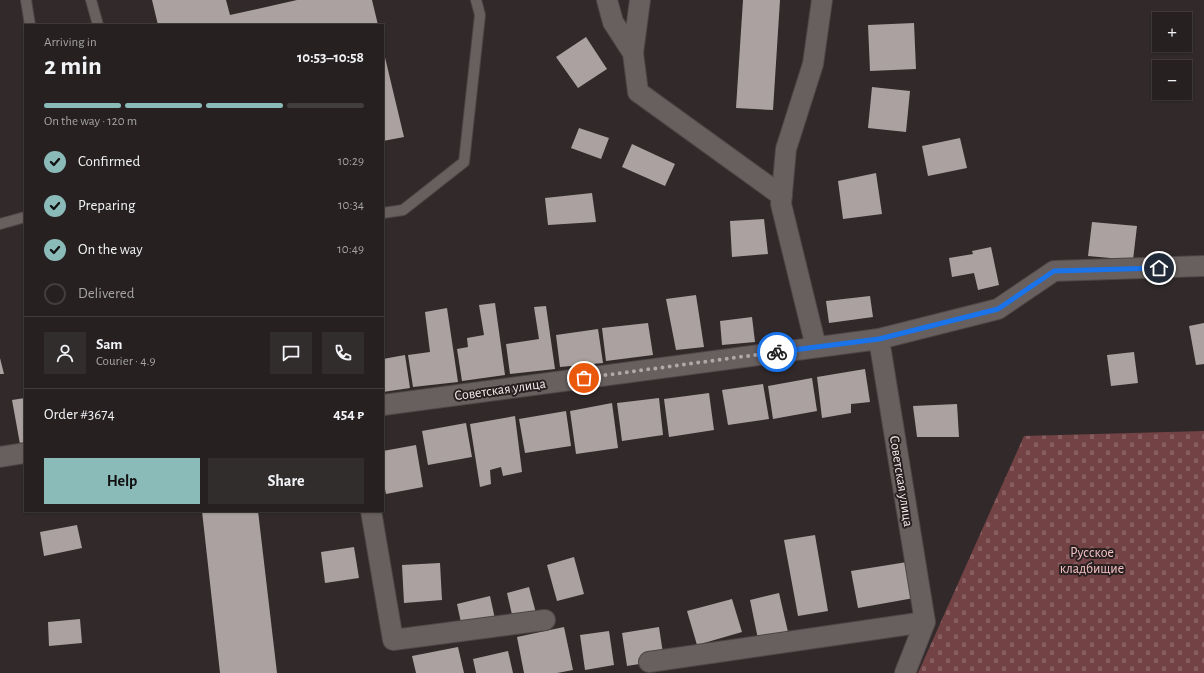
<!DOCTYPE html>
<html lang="en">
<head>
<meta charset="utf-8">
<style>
	body { margin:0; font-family:"Alegreya Sans",sans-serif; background:#322d2d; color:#f1f3f6; height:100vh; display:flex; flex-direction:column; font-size:15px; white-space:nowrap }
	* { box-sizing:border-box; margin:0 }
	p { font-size:13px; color:#a4a3a5 }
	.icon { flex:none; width:22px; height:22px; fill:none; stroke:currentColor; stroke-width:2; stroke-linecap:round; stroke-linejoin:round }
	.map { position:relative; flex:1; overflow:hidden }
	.drawer { position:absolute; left:24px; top:24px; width:360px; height:488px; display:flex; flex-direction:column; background:#262020; border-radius:0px; box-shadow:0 1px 3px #0004,0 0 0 1px #423e3e }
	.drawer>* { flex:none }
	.controls { position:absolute; left:1152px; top:12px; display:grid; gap:8px }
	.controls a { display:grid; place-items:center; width:40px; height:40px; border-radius:0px; background:#262020; box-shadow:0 1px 3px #0004,0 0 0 1px #423e3e; font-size:20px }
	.pin { position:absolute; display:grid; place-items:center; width:34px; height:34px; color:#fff; margin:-17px; border:2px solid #fff; border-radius:50%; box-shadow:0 1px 4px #0007 }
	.courier { position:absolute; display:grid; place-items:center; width:40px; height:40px; margin:-20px; border:3px solid #1a73e8; border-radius:50%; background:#fff; color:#222; box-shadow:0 1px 5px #0007 }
	.headline em { font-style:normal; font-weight:700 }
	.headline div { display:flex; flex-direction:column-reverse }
	.headline { display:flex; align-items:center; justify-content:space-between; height:68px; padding:0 20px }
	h1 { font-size:26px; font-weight:700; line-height:30px }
	.bar { display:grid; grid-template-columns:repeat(4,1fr); gap:6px 4px; align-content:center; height:48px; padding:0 20px }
	.bar i { height:5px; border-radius:3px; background:#423e3e }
	.bar .current { background:#8bbbb9 }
	.bar p { grid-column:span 4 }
	.line { display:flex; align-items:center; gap:10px; padding:0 20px; border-top:1px solid #423e3e }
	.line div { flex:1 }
	.round { display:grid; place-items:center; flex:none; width:42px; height:42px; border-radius:0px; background:#322d2d }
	ol { padding:0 20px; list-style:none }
	li { display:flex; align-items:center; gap:12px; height:44px }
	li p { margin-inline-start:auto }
	li .icon { padding:4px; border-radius:50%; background:#8bbbb9; color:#111; stroke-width:4 }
	li:last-child { color:#a4a3a5 }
	li i { width:22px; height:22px; border:2px solid #423e3e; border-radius:50% }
	.action { display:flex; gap:8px; margin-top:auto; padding:8px 20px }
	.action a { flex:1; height:46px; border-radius:0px; background:#8bbbb9; color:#111; font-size:16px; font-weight:700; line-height:46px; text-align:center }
	.action a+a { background:#322d2d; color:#f1f3f6 }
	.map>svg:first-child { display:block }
</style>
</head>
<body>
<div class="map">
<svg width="1204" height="673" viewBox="0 0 1204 673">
	<defs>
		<pattern id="cemetery-stones" width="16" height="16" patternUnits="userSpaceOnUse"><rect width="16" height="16" fill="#734245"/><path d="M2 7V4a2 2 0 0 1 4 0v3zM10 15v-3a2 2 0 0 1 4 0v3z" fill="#875d60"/></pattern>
	</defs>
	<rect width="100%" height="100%" fill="#322a2a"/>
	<path fill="url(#cemetery-stones)" d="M1204,431v242h-286l106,-237z"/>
	<path fill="#aba1a1" d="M152,0h74l4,15 67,-15h75l6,25h-220z
		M743,0h37l-7,110 -37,-2z
		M914,23l2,46 -46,2 -2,-46z
		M586,37l21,32 -29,19 -22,-31z
		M383,49l21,88 -21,4z
		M872,87l38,4 -4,41 -38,-4z
		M579,128l30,10 -8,21 -30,-11z
		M960,138l7,30 -39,8 -6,-30z
		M632,144l43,20 -10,22 -43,-19z
		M876,173l6,41 -39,5 -5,-38z
		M592,193l4,29 -48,3 -3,-27z
		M764,219l4,35 -36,3 -2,-36z
		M1092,222l45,4 -4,34 -45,-4z
		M991,247l8,38 -21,5 -4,-17 -22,4 -3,-19 24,-4 -1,-3z
		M696,295l8,52 -28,3 -10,-51z
		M870,296l3,21 -44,6 -3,-22z
		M495,303l10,72 -43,6 -5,-32 11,-2 -1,-9 17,-3 -5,-30z
		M546,306l9,63 -45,5 -4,-30 33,-5 -5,-32z
		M447,308l11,74 -45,5 -5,-32 22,-3 -5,-40z
		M752,317l3,25 -33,3 -2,-24z
		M648,323l5,32 -47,6 -4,-33z
		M1204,323v41l-8,1 -7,-39z
		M598,329l5,34 -43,4 -4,-32z
		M1134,352l4,31 -27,3 -4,-31z
		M405,355l5,33 -27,4v-33z
		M0,358l4,16h-4z
		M865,369l5,33 -19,2v9l-29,5 -5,-41z
		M812,378l5,33 -44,8 -5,-33z
		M763,384l6,35 -41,6 -6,-35z
		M709,393l5,37 -45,7 -5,-38z
		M25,398v45l-5,1 -8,-44z
		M659,398l4,37 -41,6 -5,-38z
		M612,403l6,45 -42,6 -6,-43z
		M957,404l2,33h-42l-4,-31z
		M566,411l5,35 -46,7 -6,-34z
		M515,416l7,56 -19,4 -2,-9 -11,3 1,14 -11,3 -10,-63z
		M466,423l6,34 -44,8 -6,-34z
		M416,445l7,42 -37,7 -3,-15v-28z
		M202,511h56l19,162h-57z
		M77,525l5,23 -38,8 -4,-24z
		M815,535l13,76 -30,5 -14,-76z
		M354,547l5,31 -34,5 -4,-31z
		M574,557l10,37 -27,7 -10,-36z
		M907,562l7,36 -56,10 -7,-37z
		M440,563l2,37 -38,3 -2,-38z
		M529,587l7,26 -23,6 -6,-26z
		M779,593l9,39 -30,7 -8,-39z
		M490,596l5,23 -33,8 -5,-23z
		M732,599l10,33 -45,13 -10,-34z
		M80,619l2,24 -33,3 -1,-24z
		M564,627l9,43 -16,3h-33l-7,-36z
		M659,627l5,33 -37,6 -5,-33z
		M609,631l5,34 -29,5 -5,-35z
		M458,647l6,26h-48l-4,-17z
		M508,651l5,22h-37l-3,-14z"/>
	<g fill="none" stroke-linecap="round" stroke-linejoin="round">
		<defs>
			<path id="service" d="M26,0l4,25
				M91,0l7,25
				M383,213l20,-3 61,-48 16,-147 -4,-15
				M0,224l25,-7"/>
			<path id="minor" d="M607,0l6,22 20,31
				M640,0l-7,53 5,39 144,104
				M879,339l46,283 -20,51
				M816,347l-35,-143 5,-55 27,-85 9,-64
				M383,405l496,-66 119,-30 56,-38 150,-5
				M0,457l25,-4
				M371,511l22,129 152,-20
				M649,662l276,-40"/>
		</defs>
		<use href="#service" stroke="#4e4647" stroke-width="12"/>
		<use href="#minor" stroke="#4e4647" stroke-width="22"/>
		<use href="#service" stroke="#685f5f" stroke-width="10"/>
		<use href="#minor" stroke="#685f5f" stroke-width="20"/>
	</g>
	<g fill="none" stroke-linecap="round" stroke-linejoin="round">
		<path stroke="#afa8a8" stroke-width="4" stroke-dasharray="0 7.2" d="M584,378l193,-26"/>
		<path stroke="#1a73e8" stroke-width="5" d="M777,352l102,-13 119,-30 56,-38 105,-3"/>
	</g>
	<g text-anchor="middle" stroke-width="4" stroke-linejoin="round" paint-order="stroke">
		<g font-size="14" fill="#f2ecec" stroke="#282020">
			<text transform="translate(500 389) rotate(-8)" y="5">Советская улица</text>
			<text transform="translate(902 481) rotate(81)" y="5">Советская улица</text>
		</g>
		<g font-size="14" fill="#f5c1c2" stroke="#282020">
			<text x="1092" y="557">Русское<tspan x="1092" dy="16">кладбищие</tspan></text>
		</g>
	</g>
</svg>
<div class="controls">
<a>+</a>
<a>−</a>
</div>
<div class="pin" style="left:584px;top:378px;background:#ea580c"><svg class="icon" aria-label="bag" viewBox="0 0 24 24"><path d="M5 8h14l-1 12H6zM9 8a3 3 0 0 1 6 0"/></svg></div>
<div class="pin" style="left:1159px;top:268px;background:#1f2937"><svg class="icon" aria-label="home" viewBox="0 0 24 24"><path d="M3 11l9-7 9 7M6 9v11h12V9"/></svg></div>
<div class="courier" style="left:777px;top:352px"><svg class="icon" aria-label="bike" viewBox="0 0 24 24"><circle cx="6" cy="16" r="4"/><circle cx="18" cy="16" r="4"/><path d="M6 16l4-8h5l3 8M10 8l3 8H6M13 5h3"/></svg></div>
<section class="drawer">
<div class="headline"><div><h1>2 min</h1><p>Arriving in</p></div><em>10:53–10:58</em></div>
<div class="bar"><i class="current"></i><i class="current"></i><i class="current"></i><i></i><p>On the way · 120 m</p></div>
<ol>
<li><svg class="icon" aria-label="check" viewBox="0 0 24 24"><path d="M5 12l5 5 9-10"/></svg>Confirmed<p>10:29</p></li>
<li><svg class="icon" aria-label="check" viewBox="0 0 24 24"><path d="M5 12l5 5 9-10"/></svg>Preparing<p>10:34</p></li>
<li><svg class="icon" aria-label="check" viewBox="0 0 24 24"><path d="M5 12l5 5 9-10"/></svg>On the way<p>10:49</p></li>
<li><i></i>Delivered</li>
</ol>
<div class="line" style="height:72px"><a class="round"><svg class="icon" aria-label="person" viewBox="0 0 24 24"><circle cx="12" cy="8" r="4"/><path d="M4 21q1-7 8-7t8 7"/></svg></a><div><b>Sam</b><p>Courier · 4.9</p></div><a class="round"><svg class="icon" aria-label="chat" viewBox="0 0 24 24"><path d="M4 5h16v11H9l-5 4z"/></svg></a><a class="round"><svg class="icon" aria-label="phone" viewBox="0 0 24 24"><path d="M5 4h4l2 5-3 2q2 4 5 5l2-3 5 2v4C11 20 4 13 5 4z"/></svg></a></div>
<div class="line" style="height:52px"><div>Order #3674</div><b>454 ₽</b></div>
<div class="action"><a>Help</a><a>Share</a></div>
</section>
</div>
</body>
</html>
